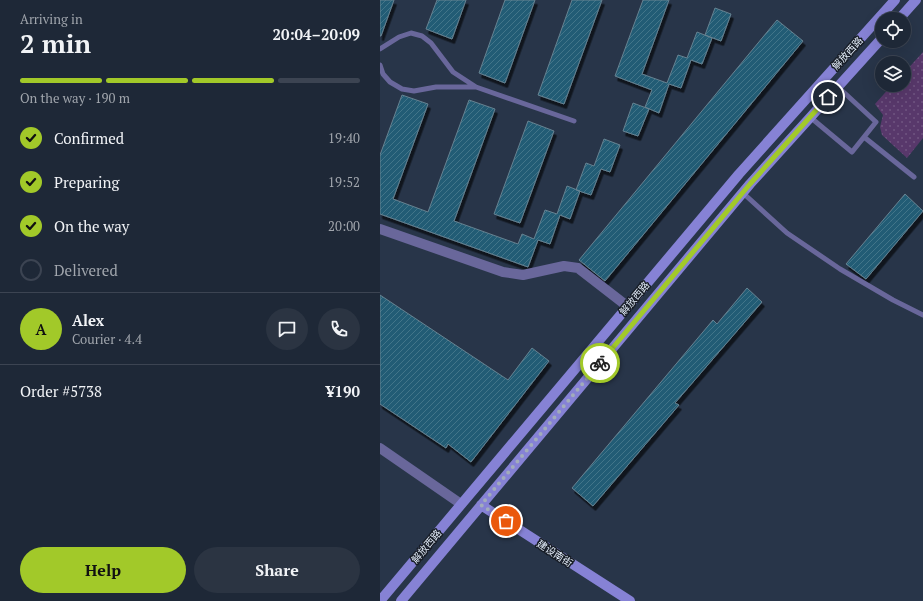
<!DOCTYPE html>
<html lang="en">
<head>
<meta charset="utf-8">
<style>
	body { margin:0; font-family:"PT Serif","Noto Sans SC",serif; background:#2b3442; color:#f1f3f6; height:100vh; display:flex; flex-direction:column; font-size:15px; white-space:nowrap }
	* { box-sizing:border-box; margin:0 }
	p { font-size:13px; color:#a1a6ad }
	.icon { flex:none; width:22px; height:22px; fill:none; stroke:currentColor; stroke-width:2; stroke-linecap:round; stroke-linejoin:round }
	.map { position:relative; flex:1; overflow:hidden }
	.drawer { display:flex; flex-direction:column; background:#1e2837; width:380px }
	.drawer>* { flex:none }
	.tools { position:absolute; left:495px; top:12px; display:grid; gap:8px }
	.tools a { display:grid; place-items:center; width:36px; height:36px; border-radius:50%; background:#1e2837; box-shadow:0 4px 16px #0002,0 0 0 1px #3c4452; font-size:20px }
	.pin { position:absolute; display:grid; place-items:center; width:34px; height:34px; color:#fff; margin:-17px; border:2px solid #fff; border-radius:50%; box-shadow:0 1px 4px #0007 }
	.courier { position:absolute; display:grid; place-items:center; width:40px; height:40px; margin:-20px; border:3px solid #a2c929; border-radius:50%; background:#fff; color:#222; box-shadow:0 1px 5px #0007 }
	.head em { font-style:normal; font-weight:700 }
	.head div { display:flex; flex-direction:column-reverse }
	.head { display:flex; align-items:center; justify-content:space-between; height:68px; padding:0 20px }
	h1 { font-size:26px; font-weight:700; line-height:30px }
	.bar { display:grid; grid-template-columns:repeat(4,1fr); gap:6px 4px; align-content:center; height:48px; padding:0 20px }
	.bar i { height:5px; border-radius:3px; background:#3c4452 }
	.bar .selected { background:#a2c929 }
	.bar p { grid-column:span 4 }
	.line { display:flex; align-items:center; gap:10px; padding:0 20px; border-top:1px solid #3c4452 }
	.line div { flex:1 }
	.round { display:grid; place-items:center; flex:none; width:42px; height:42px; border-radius:21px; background:#2b3442 }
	ol { padding:0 20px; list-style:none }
	li { display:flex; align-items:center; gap:12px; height:44px }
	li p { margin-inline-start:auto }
	li .icon { padding:4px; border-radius:50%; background:#a2c929; color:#111; stroke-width:4 }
	li:last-child { color:#a1a6ad }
	li i { width:22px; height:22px; border:2px solid #3c4452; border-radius:50% }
	.cta { display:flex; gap:8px; margin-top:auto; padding:8px 20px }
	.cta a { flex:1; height:46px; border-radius:24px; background:#a2c929; color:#111; font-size:16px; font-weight:700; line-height:46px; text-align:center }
	.cta a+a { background:#2b3442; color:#f1f3f6 }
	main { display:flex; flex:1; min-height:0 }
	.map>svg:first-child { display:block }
</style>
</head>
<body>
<main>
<section class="drawer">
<div class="head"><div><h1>2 min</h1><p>Arriving in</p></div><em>20:04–20:09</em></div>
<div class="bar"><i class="selected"></i><i class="selected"></i><i class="selected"></i><i></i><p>On the way · 190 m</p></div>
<ol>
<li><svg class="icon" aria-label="check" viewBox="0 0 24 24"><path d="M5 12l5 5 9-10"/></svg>Confirmed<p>19:40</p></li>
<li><svg class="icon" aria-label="check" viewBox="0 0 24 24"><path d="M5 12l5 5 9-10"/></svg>Preparing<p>19:52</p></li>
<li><svg class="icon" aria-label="check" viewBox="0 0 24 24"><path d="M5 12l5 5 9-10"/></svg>On the way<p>20:00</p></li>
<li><i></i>Delivered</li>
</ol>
<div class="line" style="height:72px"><b class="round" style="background:#a2c929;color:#111">A</b><div><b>Alex</b><p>Courier · 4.4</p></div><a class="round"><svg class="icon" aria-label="chat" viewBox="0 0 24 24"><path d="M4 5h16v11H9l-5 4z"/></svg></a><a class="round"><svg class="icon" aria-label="phone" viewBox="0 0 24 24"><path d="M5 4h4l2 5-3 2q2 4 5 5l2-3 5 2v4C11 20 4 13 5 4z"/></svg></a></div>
<div class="line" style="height:52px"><div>Order #5738</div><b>¥190</b></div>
<div class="cta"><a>Help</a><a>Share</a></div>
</section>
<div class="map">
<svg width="543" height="601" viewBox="0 0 543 601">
	<defs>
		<pattern id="grass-dots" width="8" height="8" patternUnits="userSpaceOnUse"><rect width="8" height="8" fill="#58386b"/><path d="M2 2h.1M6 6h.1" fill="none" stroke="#705581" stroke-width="1.8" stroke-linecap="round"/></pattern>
		<pattern id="building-hatch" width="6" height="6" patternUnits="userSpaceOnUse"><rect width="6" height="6" fill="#235c75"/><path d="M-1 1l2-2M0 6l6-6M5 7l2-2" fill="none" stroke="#437489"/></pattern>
		<filter id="shadow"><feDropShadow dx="2.5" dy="4.5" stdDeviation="0" flood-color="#0009"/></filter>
	</defs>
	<rect width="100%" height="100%" fill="#283549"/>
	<path fill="url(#grass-dots)" d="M543,52v86l-16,20 -25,-23 -2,-8 3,-12 -8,-11 17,-19h12v-12z"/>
	<path fill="url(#building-hatch)" stroke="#668291" filter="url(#shadow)" d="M0,0h14l-13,36h-1z
		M57,0h29l-14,39 -26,-10z
		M125,0h30l-30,83 -26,-10z
		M192,0h30l-38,104 -26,-9z
		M263,0h26l-27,74 25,9 11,-28 9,3 10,-26 15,6 -10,26 -11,-4 -10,28 -12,-4 -10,29 -14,-6 7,-17 -37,-14z
		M335,8l16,6 -10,27 -16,-6z
		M397,20l26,21 -198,240 -26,-21z
		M22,95l26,9 -35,95 35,13 41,-112 26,9 -41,112 64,23 4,-10 12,5 11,-29 12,4 10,-28 13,5 -10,28 -10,-4 -10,29 -12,-4 -10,27 -148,-53v-59z
		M253,103l16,6 -11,27 -15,-5z
		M148,121l26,10 -34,92 -26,-9z
		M224,139l16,6 -10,27 -9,-3 -10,26 -15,-5 10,-27 8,3z
		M525,194l18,17 -57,68 -20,-15z
		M367,288l15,14 -87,101 4,2 -86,101 -21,-18 141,-168 4,4z
		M0,295l128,85 24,-32 17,13 -78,101 -23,-18 -2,4 -66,-44z"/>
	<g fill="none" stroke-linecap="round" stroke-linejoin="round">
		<path stroke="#69679b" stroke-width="5" d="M0,49l19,-12 12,-4 11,3 9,7 22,29 23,15 98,34
			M0,65l3,9 7,8 12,7 12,2 22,-4h39
			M430,117l42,35 24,-30 -38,-35
			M484,137l50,40
			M363,193l44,40 53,36 53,31 30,15"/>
		<path stroke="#69679b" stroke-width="10" d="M0,229l123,43 20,3 41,-9 14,2 49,38
			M0,448l81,56"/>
		<path stroke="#8682d5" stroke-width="10" d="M519,19l17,-19
			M101,505l149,96
			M0,601l359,-427 156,-174
			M21,601l349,-417 132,-146"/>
	</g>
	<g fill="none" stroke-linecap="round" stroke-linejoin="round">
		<path stroke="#a2acbb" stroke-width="4" stroke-dasharray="0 7.2" d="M126,521l-25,-16 119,-142"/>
		<path stroke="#a2c929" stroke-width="5" d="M220,363l150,-179 78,-87"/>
	</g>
	<g text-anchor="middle" stroke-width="3" stroke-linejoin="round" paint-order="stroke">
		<g font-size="10" fill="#e3ecf9" stroke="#171d26">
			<text transform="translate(467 53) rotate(-48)" y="4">解放西路</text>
			<text transform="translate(254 298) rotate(-50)" y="4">解放西路</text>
			<text transform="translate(46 546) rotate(-50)" y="4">解放西路</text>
			<text transform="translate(175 553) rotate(33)" y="4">建设南街</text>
		</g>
	</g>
</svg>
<div class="tools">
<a><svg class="icon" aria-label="locate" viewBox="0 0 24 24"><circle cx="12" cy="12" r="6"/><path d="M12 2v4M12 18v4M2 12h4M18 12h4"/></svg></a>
<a><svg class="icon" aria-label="layers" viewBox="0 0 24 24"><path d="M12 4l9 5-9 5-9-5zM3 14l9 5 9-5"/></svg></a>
</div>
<div class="pin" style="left:126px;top:521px;background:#ea580c"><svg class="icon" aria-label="bag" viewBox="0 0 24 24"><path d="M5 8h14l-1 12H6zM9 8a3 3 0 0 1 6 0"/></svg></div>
<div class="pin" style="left:448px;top:97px;background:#1f2937"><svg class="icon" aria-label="home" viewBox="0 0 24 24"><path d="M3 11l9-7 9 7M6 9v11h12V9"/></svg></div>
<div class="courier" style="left:220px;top:363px"><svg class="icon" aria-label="bike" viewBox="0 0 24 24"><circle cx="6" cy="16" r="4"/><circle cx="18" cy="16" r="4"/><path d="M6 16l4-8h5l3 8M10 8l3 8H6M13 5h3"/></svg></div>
</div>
</main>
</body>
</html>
